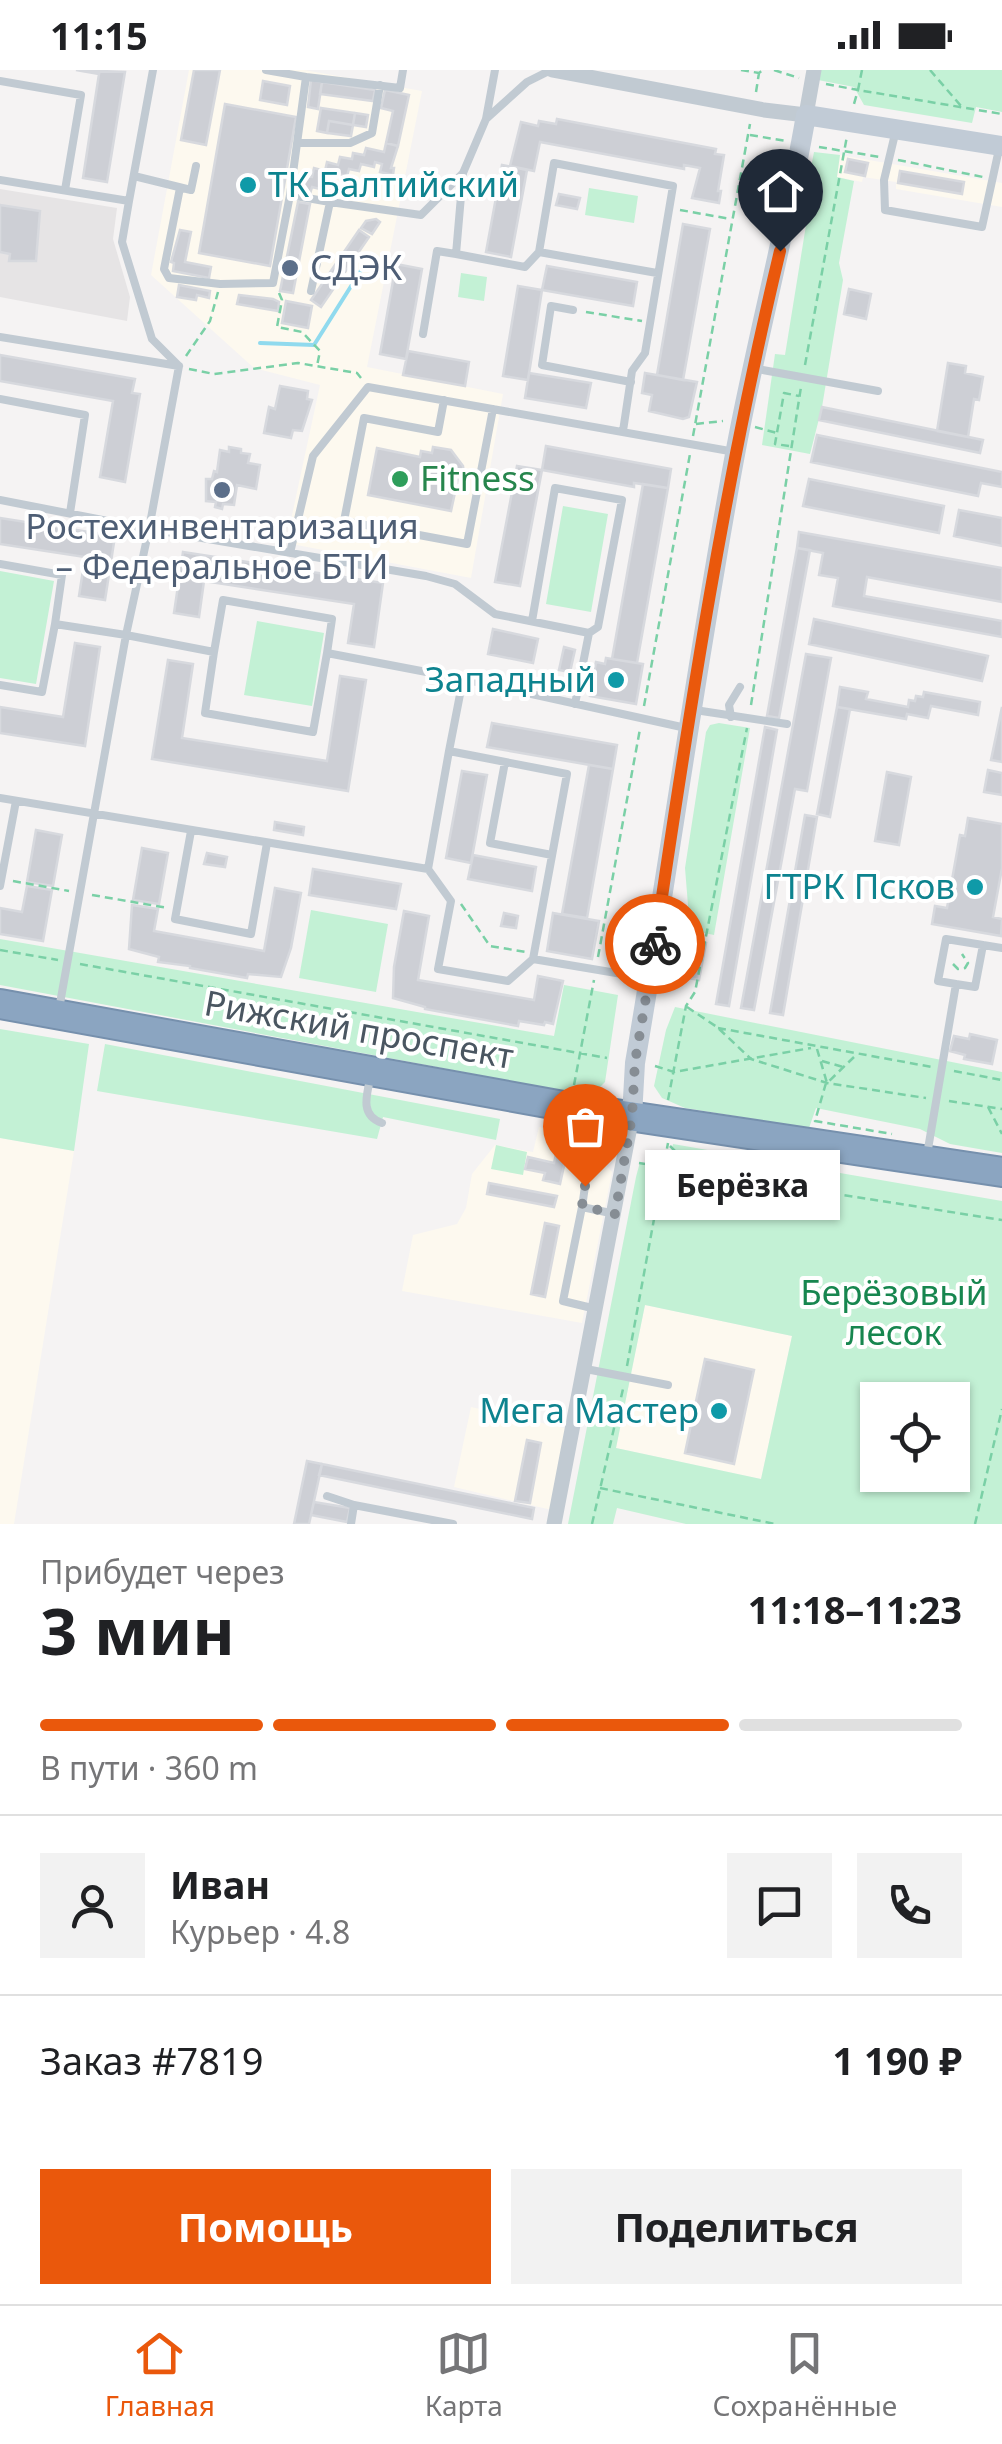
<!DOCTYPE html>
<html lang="ru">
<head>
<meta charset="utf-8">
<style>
	body { margin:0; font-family:"Noto Sans",sans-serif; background:#f2f2f2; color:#202124; height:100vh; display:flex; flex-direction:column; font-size:38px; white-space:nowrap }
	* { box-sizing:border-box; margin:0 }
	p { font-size:32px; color:#757577 }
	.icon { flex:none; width:55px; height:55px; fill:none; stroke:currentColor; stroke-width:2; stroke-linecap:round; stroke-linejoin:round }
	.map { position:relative; height:1454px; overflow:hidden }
	.panel { display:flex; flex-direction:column; background:#fff; flex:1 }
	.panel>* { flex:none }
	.fabs { position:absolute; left:860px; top:1312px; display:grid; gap:20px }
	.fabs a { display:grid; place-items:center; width:110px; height:110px; border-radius:0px; background:#fff; box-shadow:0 2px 8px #0004; font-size:50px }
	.pin { position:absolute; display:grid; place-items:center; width:85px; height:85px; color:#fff; margin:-102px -42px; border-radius:50% 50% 50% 0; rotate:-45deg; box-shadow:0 0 10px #0007 }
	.pin .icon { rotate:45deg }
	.courier { position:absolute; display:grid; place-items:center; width:100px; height:100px; margin:-50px; border:8px solid #ea580c; border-radius:50%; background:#fff; color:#222; box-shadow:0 2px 12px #0007 }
	.bubble { position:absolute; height:70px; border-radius:0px; background:#fff; box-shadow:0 2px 8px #0004; font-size:32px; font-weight:700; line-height:70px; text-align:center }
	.head em { font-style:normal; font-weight:700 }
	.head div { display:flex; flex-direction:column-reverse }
	.head { display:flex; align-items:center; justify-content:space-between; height:170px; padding:0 40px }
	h1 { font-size:65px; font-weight:700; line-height:75px }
	.bar { display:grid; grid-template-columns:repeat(4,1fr); gap:15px 10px; align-content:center; height:120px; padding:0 40px }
	.bar i { height:12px; border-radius:8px; background:#e0e0e0 }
	.bar .active { background:#ea580c }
	.bar p { grid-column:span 4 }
	.line { display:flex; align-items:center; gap:25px; padding:0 40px; border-top:2px solid #e0e0e0 }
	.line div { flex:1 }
	.round { display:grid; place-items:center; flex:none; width:105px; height:105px; border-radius:0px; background:#f2f2f2 }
	.button { display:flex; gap:20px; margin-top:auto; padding:20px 40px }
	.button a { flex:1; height:115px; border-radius:0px; background:#ea580c; color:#fff; font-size:40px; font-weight:700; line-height:115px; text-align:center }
	.button a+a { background:#f2f2f2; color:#202124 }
	.status { display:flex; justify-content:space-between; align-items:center; height:70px; padding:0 50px; background:#fff; direction:ltr }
	.status svg { height:28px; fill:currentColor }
	.tabs { display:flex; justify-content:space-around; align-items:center; height:140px; border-top:2px solid #e0e0e0; background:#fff; font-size:28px; color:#757577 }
	.tabs a { display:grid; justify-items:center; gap:5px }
	.tabs .active { color:#ea580c }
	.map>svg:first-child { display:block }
</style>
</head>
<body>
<div class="status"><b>11:15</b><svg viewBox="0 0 49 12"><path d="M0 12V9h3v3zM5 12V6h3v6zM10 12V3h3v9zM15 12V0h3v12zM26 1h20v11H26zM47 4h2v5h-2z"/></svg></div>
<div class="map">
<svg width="1002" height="1454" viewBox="0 0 1002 1454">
	<rect width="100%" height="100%" fill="#f5f3f3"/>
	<path fill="#fdf9ef" d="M189,0h115l118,21 -55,276 136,27 -32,184 -185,-35 34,-158 -66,-17 -103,-93z
		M840,85l162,28v24l-106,-18v-7l-33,-5 -1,5 -25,-5z
		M539,1057l40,8 33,37 -30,151 -180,-32 11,-56 44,-11 9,-16 6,-34 23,-29 38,7z
		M0,1068l74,13 -60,373h-14z
		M645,1235l147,31 -31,143 -145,-31z
		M471,1337l98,22 -17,81 -98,-23z"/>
	<path fill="#e6e4e5" d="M0,119l117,19 -4,31 17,58 -3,24 -127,-24z"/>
	<path fill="#c3f1d5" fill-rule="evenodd" d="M820,0h182v42l-26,-5 -4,16 -108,-18 -10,-18 -36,-7z
		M814,82l26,3 -3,22 17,4 -15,82 4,17 -21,127 -12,47 -48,-9 13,-91 10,1 22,-136 -6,-2z
		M589,118l49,8 -4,27 -49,-8z
		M461,203l26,4 -3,24 -26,-4z
		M563,436l45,8 -17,98 -45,-8z
		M0,501l54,10 -18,103 -36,-6z
		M257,551l67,12 -12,73 -68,-11z
		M719,653l31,5 -36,207 -24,-5 -5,-62 21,-136 4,-7z
		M311,840l77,14 -12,68 -77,-14z
		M0,869l554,97 10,-51 54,10 -13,87 -14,14 -591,-111z
		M675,937l327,65v81l-52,-9 -30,-15 -104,-21 -7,20 -124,-20 -23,-10 -8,-12 12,-56z
		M0,959l89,15 -15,107 -74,-13z
		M105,974l395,75 -4,21 -113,-23 -6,22 -280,-48z
		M673,1074l329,57v323h-316l-69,-16 -4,16h-45l68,-347 4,-15 25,18zM645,1235l147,31 -31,143 -145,-31zM878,1330h74v75h-74z
		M496,1075l31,7 -4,23 -32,-6z"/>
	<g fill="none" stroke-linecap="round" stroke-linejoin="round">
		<path stroke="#90daee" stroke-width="4" d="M260,273l54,2 51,-81"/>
	</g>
	<path fill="#cdcfd5" stroke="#d7d9de" stroke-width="2.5" d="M76,0l49,2 -18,110 -24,-4 16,-104z
		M194,0h26l-14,75 -25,-5z
		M311,10l11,2 -4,27 -10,-2z
		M263,11l27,5 -3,19 -27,-5z
		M322,12l53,8 -2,11 -53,-7z
		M385,20l24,5 -11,51 -12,-3 7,-32 -12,-3z
		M225,34l71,13 -26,149 -71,-13z
		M321,38l34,5 -2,12 -24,-4 -2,12 -10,-2z
		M355,43l13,2 -2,12 -13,-2z
		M557,49l159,30 -1,5 9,1 -6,36h3l-2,12 -27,-5 8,-30 -16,-3v4l-144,-27 -6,29 -24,-5 11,-44 17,4 1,-5 17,3z
		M329,51l24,4 -2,11 -24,-3z
		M386,73l12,3 -7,22h3l-1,7 -13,-3 2,-8 -7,-2 -1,5 -13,-3 -2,7 -10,-2 -2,7 -13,-3 -1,6 -10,-2 -3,12 -8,-2 -2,7 -10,-2 3,-16 9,1 2,-9 11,3 2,-9 11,3 2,-8 12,2 1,-6 11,2 2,-7 18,4z
		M848,89l20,4 -3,13 -20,-4z
		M502,95l25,5 -16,87 -25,-5z
		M900,101l64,11 -2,12 -64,-11z
		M559,124l21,4 -3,11 -21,-4z
		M298,132l12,2 -17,89 -13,-2z
		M0,135l40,6 -4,50h-27l1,-7 -10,-2z
		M376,149l4,3 -8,12 -11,-6 5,-7z
		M683,154l27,5 -27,151 -26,-5z
		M180,160l11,2 -6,30 26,5 -2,11 -36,-7 1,-8 -3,-1z
		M359,160l10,7 -48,70 -10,-7z
		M396,194l26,5 -16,90 -26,-5z
		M547,196l90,16 -4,24 -91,-16z
		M179,215l31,6 -1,7 -12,-3 -1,5 -19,-3z
		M518,216l24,4 -14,90 -25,-4z
		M849,219l22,5 -5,25 -22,-5z
		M239,225l34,4 6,3 -1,9 -41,-7z
		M286,231l26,5 -4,22 -26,-5z
		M408,281l61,11 -4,24 -62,-11z
		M0,285l135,24 -3,14 8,1 -15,88 -25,-5 13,-76 -113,-20z
		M948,293l18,3 -1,7 18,4 -4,23 -5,-1 -6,38 -31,-6z
		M529,303l62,10 -5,25 -61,-10z
		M645,303l52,9 -8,35 -6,2 -34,-8 3,-16 -10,-2z
		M280,316l28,5 -1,8 5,1 -10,31 -9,-1 -2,8 -27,-5 5,-26 6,2z
		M822,337l161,33 -3,13 -161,-33z
		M817,365l185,37v15l-21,-4 -3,13 -167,-34z
		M546,376l125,23 -3,19 -34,-5v4l-92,-17z
		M229,377l12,2v4l9,1 -2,9 12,2 -4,24 -19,-4 -3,20 -11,-1 -1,5 -7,-2 1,-5 -10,-1v-22h6l2,-8 3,1 3,-22 9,2z
		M433,377l18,3 12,16 1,9 -5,-1 -8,37 -83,-16 9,-47 43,9 1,-6 11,2z
		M517,396l25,4 -22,116 -25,-4z
		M809,409l135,27 -5,27 -136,-27z
		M643,414l25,4 -31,175 -25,-4z
		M959,440l43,8v28l-48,-10z
		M0,448l115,18 -10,64 -26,-4 6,-39 -85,-13z
		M799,462l203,36v34l-135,-25 -3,19 138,25v16l-169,-31 5,-28 -19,-3 4,-22 -26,-5z
		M797,478l13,2 -31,168 -12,-2z
		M183,482l200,31 -9,64 -26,-4 6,-39 -150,-23 -5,36 -25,-4z
		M814,549l174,37 -6,25 -173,-37z
		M493,559l45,10 -5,24 -45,-9z
		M75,573l25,4 -15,99 -85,-13v-26l63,10z
		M564,577l11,3 -5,22 -11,-2z
		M806,584l25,4 -24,133 -12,-2 -41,221 -13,-2z
		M606,588l37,6 -7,40 -46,-8 6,-34 9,2z
		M168,590l25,4 -11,74 145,23 13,-85 26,4 -18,111 -196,-32z
		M840,617l28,5 -2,7 42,8 1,-7 6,1 1,-5 7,1 1,-5 56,10 -2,13 -47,-9 -3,12 -21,-4 -1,5 -69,-12z
		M837,637l13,2 -20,108 -13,-3z
		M1002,637v55l-11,-2z
		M492,653l125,22 -4,24 -126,-22z
		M765,657l12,3 -48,276 -13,-2z
		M589,695l24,4 -26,149 -25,-4z
		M988,700l14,3v22l-18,-3z
		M462,701l25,4 -16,88 -25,-5z
		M887,702l24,5 -12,68 -24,-4z
		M805,745l12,2 -34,198 -13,-2z
		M968,748l34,6v44l-9,49 9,2 -1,17 -69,-12 3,-18 12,2 13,-73 5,1z
		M275,752l29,5 -1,8 -29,-5z
		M36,760l26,5 -9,51 -26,-4z
		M142,778l26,5 -9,51 -26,-4z
		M207,783l20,4 -2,10 -21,-3z
		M473,785l63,12 -4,24 -64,-12z
		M313,799l88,15 -5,25 -87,-14z
		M27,816l25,4 -9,51 -43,-7v-26l22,4z
		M275,818l26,5 -10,55 -10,29 -33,-3 -1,4 -57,-10v-2l-32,-4 1,-5 -30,-8 3,-44 26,4 -4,22 110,20z
		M404,841l25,5 -11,64 116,20 4,-24 25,5 -10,43 -8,-2 -1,3 -25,-4 -1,5 -93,-17v-2l-32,-9 1,-31z
		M504,843l14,3 -2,12 -15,-2z
		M553,843l46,8 -7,38 -45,-8z
		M695,871l11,2 -7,37 -11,-2 2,-11 5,1 3,-16 -5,-1z
		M970,964l27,6 -5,24 -28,-5 1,-4 -15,-4 4,-15 15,3z
		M557,1079l10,3 -7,32 -17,-4 2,-7 -20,-4 3,-12 26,6z
		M489,1113l68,13 -3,11 -67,-13z
		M545,1153l14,3 -14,71 -14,-3z
		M705,1289l49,11 -20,94 -49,-11z
		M527,1370l14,3 -11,60 -15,-2z
		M307,1391l15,3 -11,51 -2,9h-15z
		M322,1394l212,44 -2,11 -213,-44z
		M314,1432l36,6 -3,14 -36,-7z"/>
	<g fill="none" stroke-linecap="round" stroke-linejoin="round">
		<defs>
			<path id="highway" d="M0,934l569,103 433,65"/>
		</defs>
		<use href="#highway" stroke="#7690ad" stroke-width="32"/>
		<path stroke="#7ad0a6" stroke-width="2.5" stroke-dasharray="8 5" stroke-linecap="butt" d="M741,0l18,3 4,-3
			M774,0l25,8
			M862,0l-4,20 144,24
			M930,0l31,36
			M826,14l32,6 -4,14
			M756,22l3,-19
			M750,65l36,6
			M819,77l61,10
			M898,90l85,17
			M680,140l51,9
			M279,223l3,7 -5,27 25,5 18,19 -3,15
			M586,242l56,9
			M186,286l24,-35 8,-29
			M805,295l42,-229
			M189,299l25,5 84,-11 59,10 4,5
			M696,354l27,-3
			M755,357l22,6
			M693,366l57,-312
			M789,376l-14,-2 9,-51 15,3
			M751,635l50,-318
			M644,636l46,-252
			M13,811l56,10
			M92,825l76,13
			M461,834l29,42 36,6
			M0,880l58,10
			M598,887l42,-228
			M80,894l527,94
			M953,894l5,5 7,-1 3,-5 -6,-9
			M687,937l30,20 34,32 76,24 99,15
			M718,958l214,39
			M817,979l10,34 27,-26
			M822,991l21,6
			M655,996l19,6 137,-24
			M954,1001l48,9
			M826,1013l-11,38 77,13
			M574,1015l20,-105
			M668,1030l18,-94 9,-14 52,-264
			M949,1031l53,8
			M988,1037l14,27
			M570,1058l22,23 19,5
			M670,1076l26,26
			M562,1081l3,-24
			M639,1093l363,57
			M627,1296l41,-223
			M600,1418l175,36
			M592,1454l31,-135
			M975,1454l27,-115"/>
		<path stroke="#c1cad2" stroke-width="8" d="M266,0l40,7
			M0,11l81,14 -16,95
			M486,49l41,-37 24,-12
			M895,64l-11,46 1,30 97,17 17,-78
			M298,73h52l22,-10 8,-48
			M134,106l57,14 5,-24
			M0,110l129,21 -7,41 30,97 27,27
			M180,118l-16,81 5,9 51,6 53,-1 17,-88 40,7
			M290,125l16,-118 94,11 3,-18
			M129,131l24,-131
			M456,184l69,13 14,-15
			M311,221l19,-89 91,13 42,-42 23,-54 9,-49
			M573,240l-22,-4 -9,59 89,17
			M423,264l14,-83 19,3 7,-81
			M0,267l179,29 -30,163 277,47 29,8 40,30 94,19 -14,71
			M757,299l121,22
			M0,329l85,16 -15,98
			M444,330l-6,32 -74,-14 -20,103 123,23 26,-135
			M623,361l9,-60 13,-18 28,-167 -119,-23 -15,89 118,21
			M0,430l149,29 -23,106 -71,-11 7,-49 -62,-11
			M290,483l23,-97 55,-69 367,65
			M532,551l23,-133 67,12 -24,127 -9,6
			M214,582l-9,61 108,19 14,-79
			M0,615l42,7 13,-68
			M695,640l92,14
			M731,647l-2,-12 11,-18
			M449,681l14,-72 223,49
			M505,692l-15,81 62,12
			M0,728l428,71
			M191,761l-16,88 76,15 16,-91
			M0,816l16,-85
			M983,875l19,3
			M533,889l-25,22 -70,-12 13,-68 -23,-32 21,-118 118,23 -34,185 113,19
			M59,939l67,-374 88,17 9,-52 109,19 -5,34 136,26
			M371,1005c-4,19 -12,40 11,48
			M927,1085l29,-171 -18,-3 8,-42 37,6 -8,42 -19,-3
			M582,1137l6,-41
			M596,1239l-33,-8 19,-94 33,7
			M586,1299l82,16
			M327,1426l27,9 99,19
			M351,1454l3,-19"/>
		<path stroke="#c1cad2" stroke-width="15" d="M552,0l212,40 42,5 8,-45
			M554,1454l78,-408"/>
		<path stroke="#c1cbd6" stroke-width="20" d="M632,1046l3,-53c35,-205 63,-410 101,-614 21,-112 51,-222 70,-334l196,31"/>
		<use href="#highway" stroke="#8ba5c1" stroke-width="28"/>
	</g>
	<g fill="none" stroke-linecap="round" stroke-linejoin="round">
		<path stroke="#868d94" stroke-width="10" stroke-dasharray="0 18" d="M585,1116l-3,20 33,8 17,-98 3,-54 20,-118"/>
		<path stroke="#ea580c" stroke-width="12" d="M655,874c34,-232 70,-465 125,-693"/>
	</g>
	<g fill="#0f9aa8" stroke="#fff" stroke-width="4">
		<circle cx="248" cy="115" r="10"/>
		<circle cx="616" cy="610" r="10"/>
		<circle cx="975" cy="817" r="10"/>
		<circle cx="719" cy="1341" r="10"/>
	</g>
	<g fill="#5c6f8a" stroke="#fff" stroke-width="4">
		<circle cx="290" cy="198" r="10"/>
		<circle cx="222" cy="420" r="10"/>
	</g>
	<circle fill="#2e9e5b" stroke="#fff" stroke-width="4" cx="400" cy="409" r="10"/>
	<g text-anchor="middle" stroke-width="8" stroke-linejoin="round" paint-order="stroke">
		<g font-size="35" fill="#0d838f" stroke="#fff" text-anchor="end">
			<text x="268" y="127" text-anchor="start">ТК Балтийский</text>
			<text x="596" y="622">Западный</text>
			<text x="955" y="829">ГТРК Псков</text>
			<text x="699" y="1353">Мега Мастер</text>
		</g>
		<g font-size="35" fill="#4e5e75" stroke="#fff" text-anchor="start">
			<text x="310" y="210">СДЭК</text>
			<text x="222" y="469" text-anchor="middle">Ростехинвентаризация<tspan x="222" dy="40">– Федеральное БТИ</tspan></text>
		</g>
		<g font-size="35" fill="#27864d" stroke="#fff" text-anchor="start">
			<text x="420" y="421">Fitness</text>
		</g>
		<g font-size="35" fill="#4a5661" stroke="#fff">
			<text transform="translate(359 960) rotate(10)" y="12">Рижский проспект</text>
		</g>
		<g font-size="35" fill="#17864f" stroke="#fff">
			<text x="894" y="1235">Берёзовый<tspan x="894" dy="40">лесок</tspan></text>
		</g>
	</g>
</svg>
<div class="fabs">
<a><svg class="icon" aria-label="locate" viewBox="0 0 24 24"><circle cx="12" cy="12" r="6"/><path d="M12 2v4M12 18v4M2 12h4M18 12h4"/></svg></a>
</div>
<div class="pin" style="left:585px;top:1116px;background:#ea580c"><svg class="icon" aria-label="bag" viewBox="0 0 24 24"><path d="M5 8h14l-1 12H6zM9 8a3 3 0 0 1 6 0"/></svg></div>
<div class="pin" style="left:780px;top:181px;background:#1f2937"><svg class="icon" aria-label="home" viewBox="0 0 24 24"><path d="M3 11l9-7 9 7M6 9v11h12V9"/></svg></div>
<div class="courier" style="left:655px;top:874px"><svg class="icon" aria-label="bike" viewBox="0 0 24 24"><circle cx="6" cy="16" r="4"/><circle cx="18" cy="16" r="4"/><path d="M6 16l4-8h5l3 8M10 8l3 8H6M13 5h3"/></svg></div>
<div class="bubble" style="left:645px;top:1080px;width:195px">Берёзка</div>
</div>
<section class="panel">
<div class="head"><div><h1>3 мин</h1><p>Прибудет через</p></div><em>11:18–11:23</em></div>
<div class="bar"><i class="active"></i><i class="active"></i><i class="active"></i><i></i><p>В пути · 360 m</p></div>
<div class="line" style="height:180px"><a class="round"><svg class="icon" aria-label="person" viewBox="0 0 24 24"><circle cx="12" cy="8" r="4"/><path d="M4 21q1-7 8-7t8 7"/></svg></a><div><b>Иван</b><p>Курьер · 4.8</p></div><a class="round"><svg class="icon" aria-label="chat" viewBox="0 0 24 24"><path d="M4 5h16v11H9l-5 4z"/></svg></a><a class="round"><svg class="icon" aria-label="phone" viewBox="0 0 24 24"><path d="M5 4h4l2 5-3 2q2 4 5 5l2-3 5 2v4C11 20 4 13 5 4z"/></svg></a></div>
<div class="line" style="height:130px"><div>Заказ #7819</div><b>1 190 ₽</b></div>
<div class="button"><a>Помощь</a><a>Поделиться</a></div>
</section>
<nav class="tabs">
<a class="active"><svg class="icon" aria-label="home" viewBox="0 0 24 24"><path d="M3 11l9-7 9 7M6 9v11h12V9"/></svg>Главная</a>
<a><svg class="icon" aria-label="map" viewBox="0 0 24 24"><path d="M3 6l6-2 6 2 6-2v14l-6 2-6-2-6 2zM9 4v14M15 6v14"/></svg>Карта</a>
<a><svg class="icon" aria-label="saved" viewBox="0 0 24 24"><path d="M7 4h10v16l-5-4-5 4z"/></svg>Сохранённые</a>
</nav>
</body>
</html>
